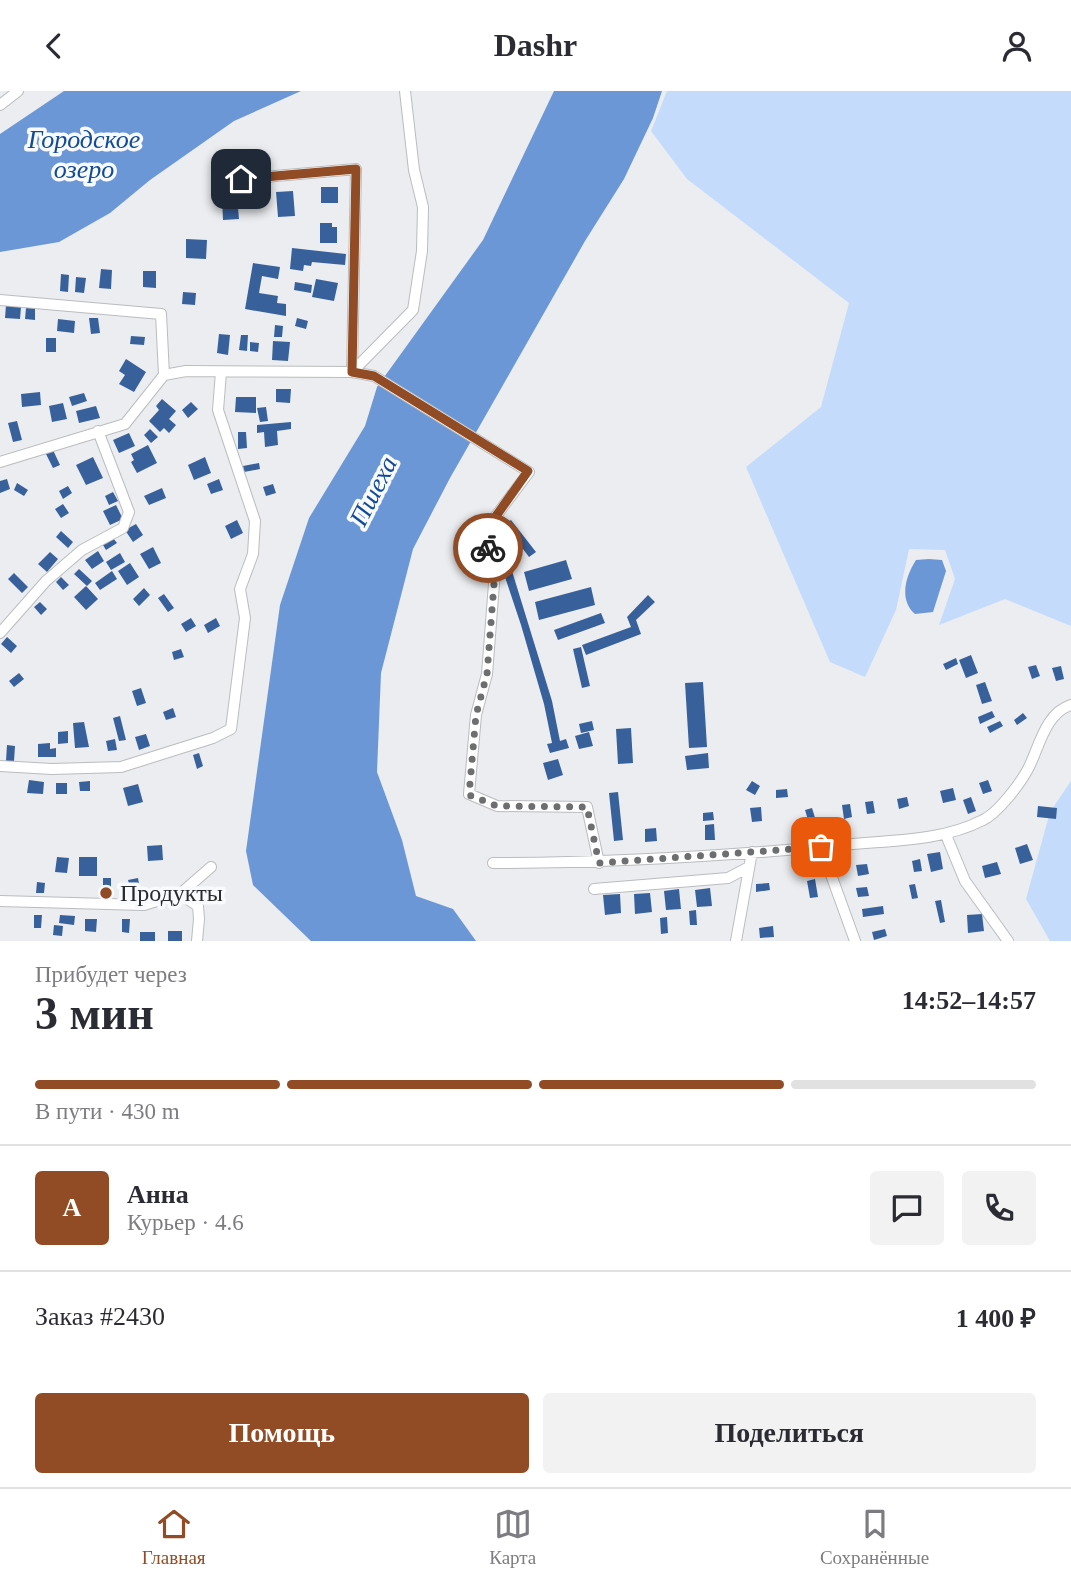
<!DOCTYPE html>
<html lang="ru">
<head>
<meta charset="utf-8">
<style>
	body { margin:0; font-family:"Times New Roman",serif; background:#f2f2f3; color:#2b2b33; height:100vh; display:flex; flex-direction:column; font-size:26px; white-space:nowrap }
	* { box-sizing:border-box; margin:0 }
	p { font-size:23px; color:#7c7c81 }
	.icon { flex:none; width:38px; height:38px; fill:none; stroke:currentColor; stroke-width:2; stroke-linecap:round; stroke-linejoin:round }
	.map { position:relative; height:850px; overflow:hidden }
	.details { display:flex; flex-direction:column; background:#fff; flex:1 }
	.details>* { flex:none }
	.pin { position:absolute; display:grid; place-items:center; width:60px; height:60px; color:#fff; margin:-30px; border-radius:14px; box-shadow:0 4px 10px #0006 }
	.courier { position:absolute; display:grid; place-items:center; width:70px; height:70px; margin:-35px; border:5px solid #924c25; border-radius:50%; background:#fff; color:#222; box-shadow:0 2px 9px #0007 }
	.head em { font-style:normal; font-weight:700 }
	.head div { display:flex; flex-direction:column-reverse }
	.head { display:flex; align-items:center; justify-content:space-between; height:119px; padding:0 35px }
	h1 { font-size:46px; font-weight:700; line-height:52px }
	.bar { display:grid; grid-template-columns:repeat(4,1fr); gap:10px 7px; align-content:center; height:84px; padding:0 35px }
	.bar i { height:9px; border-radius:5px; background:#e1e1e2 }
	.bar .current { background:#924c25 }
	.bar p { grid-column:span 4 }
	.line { display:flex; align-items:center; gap:18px; padding:0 35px; border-top:2px solid #e1e1e2 }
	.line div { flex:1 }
	.round { display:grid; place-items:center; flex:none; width:74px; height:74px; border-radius:7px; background:#f2f2f3 }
	.primary-button { display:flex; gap:14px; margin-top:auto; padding:14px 35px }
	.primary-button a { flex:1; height:80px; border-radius:7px; background:#924c25; color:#fff; font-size:28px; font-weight:700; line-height:80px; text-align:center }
	.primary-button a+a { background:#f2f2f3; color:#2b2b33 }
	header { display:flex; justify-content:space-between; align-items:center; height:91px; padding:0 35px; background:#fff; font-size:32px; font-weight:700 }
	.dock { display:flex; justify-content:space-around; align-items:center; height:98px; border-top:2px solid #e1e1e2; background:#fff; font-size:19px; color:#7c7c81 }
	.dock a { display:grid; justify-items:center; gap:4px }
	.dock .current { color:#924c25 }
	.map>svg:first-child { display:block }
</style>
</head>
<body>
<header><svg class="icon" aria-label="back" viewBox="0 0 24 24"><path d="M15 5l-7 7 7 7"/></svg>Dashr<svg class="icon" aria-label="person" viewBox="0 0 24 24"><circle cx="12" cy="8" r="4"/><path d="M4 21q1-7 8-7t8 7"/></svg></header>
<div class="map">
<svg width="1071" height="850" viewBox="0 0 1071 850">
	<rect width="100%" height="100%" fill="#ebedf0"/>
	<path fill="#c4dbfc" d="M667,0h404v535l-66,-27 -66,26 16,-46 -10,-29 -36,-1 -13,61 -31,67 -35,-15 -84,-195 75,-60 28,-104 -162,-124 -36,-48z
		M1071,690v160h-21l-24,-42 24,-87z"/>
	<path fill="#6b97d7" d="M64,0h237l-67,30 -84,59 -40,33 -51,29 -59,10v-118z
		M554,0h108l-9,27 -29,61 -39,62 -135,237 -37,71 -32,124 -4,99 25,68 14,56 37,13 23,32h-165l-58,-56 -7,-34 34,-246 29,-87 56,-92 12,-39 106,-147z
		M929,468l13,1 4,11 -13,41 -18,2c-16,-14 -10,-37 1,-54z"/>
	<path fill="#38619c" d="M231,67l2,16 -19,2 -2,-16z
		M266,95l2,14 -10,1 -2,-14z
		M321,96h17v16h-17z
		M293,100l2,25 -17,1 -2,-25z
		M237,106l2,22 -16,1 -1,-22z
		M320,132h12v4h5v16h-17z
		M186,148l21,1 -1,19 -20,-1z
		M292,157l54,6 -1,11 -33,-3 -1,4 -7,-1 -1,6 -13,-2z
		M253,172l27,4 -2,12 -16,-3 -3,17 19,3 -1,7 9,1v12l-41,-7z
		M101,178l11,1 -1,19 -12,-1z
		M143,180h13v17l-13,-1z
		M61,183l8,1 -1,17 -8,-1z
		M76,186l10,1 -2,15 -9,-1z
		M316,188l22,4 -4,18 -22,-4z
		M295,191l17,3 -1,8 -17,-3z
		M183,201l13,1 -1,12 -13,-1z
		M6,214l15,2 -1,12 -15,-1z
		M26,217h9v12l-10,-1z
		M89,227h9l2,15 -9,1z
		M297,227l11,3 -2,8 -11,-3z
		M58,228l17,2 -1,12 -17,-2z
		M275,234l8,1 -1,11h-8z
		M219,243l11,1 -2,20 -11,-2z
		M241,244h7l-1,16 -8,-1z
		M131,245l14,1 -1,8 -14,-1z
		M46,247h10v14h-10z
		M273,250l17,1 -2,19 -16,-1z
		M250,251l9,1 -1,9 -8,-1z
		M126,268l20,13 -12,20 -15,-8 6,-9 -6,-4z
		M276,298h15l-1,14 -14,-1z
		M40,301l1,13 -19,2 -1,-13z
		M84,302l3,8 -15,5 -3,-9z
		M236,306h20v16l-21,-1z
		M162,308l14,12 -7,8 7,6 -7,8 -5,-5 -4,4 -11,-11 10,-11 -3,-4z
		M191,311l7,7 -10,9 -6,-8z
		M63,312l4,16 -15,3 -3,-16z
		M96,315l4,12 -21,5 -3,-12z
		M266,316l2,14 -8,1 -3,-14z
		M17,330l5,19 -9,2 -5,-19z
		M291,331v7l-14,2 1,14 -13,2 -1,-15 -7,1v-8z
		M150,338l8,8 -7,6 -7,-8z
		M238,341h8l1,16 -9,1z
		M129,342l6,13 -16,7 -6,-13z
		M148,354l9,18 -20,10 -6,-11 3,-2 -3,-6z
		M53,359l7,15 -7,3 -7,-14z
		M93,366l10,21 -17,7 -10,-20z
		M205,366l6,16 -17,7 -6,-15z
		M259,372l1,6 -16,3 -1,-6z
		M7,388l3,10 -10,4v-12z
		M219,388l4,11 -12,4 -4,-10z
		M17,392l11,7 -4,6 -10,-6z
		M273,393l3,9 -10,3 -3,-9z
		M68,395l4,7 -9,6 -4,-8z
		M162,397l4,10 -17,7 -5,-9z
		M113,401l5,9 -9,4 -4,-9z
		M63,413l6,9 -8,5 -6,-9z
		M116,414l7,14 -13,6 -7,-14z
		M237,429l6,13 -12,6 -6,-13z
		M511,429l25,32 -7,5 -24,-32z
		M136,433l7,11 -10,7 -8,-12z
		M61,440l12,11 -5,6 -12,-11z
		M500,441l52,169 8,40 6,-2 3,9 -19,5 -3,-9 5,-1 -8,-39 -23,-79 -30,-90z
		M113,447l4,5 -11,7 -3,-5z
		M153,456l8,16 -12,6 -9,-15z
		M98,460l6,10 -12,8 -7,-9z
		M50,461l8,7 -11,13 -9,-8z
		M120,462l5,9 -14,8 -5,-8z
		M566,469l6,19 -43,12 -5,-19z
		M130,472l9,14 -12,8 -9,-14z
		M79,478l13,12 -5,5 -13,-12z
		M112,480l5,8 -17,11 -5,-7z
		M14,482l14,14 -6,6 -14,-14z
		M61,486l8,8 -6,5 -7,-8z
		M86,495l12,13 -12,11 -12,-13z
		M591,496l4,18 -56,15 -4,-18z
		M144,497l6,7 -11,11 -6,-7z
		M164,503l10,14 -6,4 -10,-14z
		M648,504l7,7 -19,18 5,14 -55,21 -4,-10 49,-18 -4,-10z
		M40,511l7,7 -6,6 -7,-8z
		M601,522l4,10 -47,17 -4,-10z
		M191,527l5,8 -10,6 -5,-8z
		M216,527l4,8 -12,7 -4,-8z
		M7,546l10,9 -6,7 -10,-9z
		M581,556l9,39 -8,2 -9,-39z
		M181,558l3,8 -10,3 -2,-8z
		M971,564l7,18 -12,5 -7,-18z
		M956,567l2,6 -12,6 -3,-6z
		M1036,574l4,11 -8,3 -4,-12z
		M1061,575l3,13 -8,2 -4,-13z
		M19,582l5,6 -10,8 -5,-6z
		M703,591l4,65 -18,1 -4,-65z
		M985,591l7,19 -10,3 -6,-19z
		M141,597l5,15 -9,3 -5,-15z
		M173,617l3,9 -10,3 -3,-8z
		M992,620l3,6 -15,7 -2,-7z
		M1023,622l4,5 -10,7 -3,-5z
		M120,625l6,24 -7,1 -6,-23z
		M592,630l2,9 -13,3 -2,-9z
		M1000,630l3,5 -13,7 -3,-6z
		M84,631l5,25 -14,1 -2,-25z
		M631,637l2,35 -15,1 -2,-35z
		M68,640v12l-10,1v-12z
		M589,641l4,14 -14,3 -4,-13z
		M146,643l4,12 -11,4 -4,-13z
		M115,648l2,11 -9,1 -2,-10z
		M50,652v6l6,-1v9h-18v-13z
		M7,654l8,1 -1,15h-8z
		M199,662l4,13 -6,3 -4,-14z
		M708,662l1,15 -22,2 -2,-14z
		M558,668l5,16 -15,5 -5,-17z
		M29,689l15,2 -1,12 -16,-1z
		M988,689l4,11 -9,3 -4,-11z
		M90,690v10h-10l-1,-9z
		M752,690l8,5 -5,9 -9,-5z
		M56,692h11v11h-11z
		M138,693l5,18 -15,4 -5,-18z
		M953,697l3,12 -13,3 -3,-12z
		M787,698l1,8 -12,1v-8z
		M618,701l5,48 -9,1 -5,-48z
		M907,706l2,9 -10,3 -2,-10z
		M971,706l5,14 -8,3 -5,-14z
		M873,710l2,12 -8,1 -2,-12z
		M850,713l2,13 -8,2 -2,-14z
		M1038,715l19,2 -1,11 -19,-2z
		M761,716l1,14 -10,1 -2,-14z
		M812,717l4,13 -7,2 -4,-13z
		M713,721l1,8 -11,1v-8z
		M714,733l1,16h-10v-15z
		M656,737l1,13 -12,1v-13z
		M1027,753l6,16 -13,4 -5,-16z
		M162,754l1,15 -15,1 -1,-15z
		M940,761l3,17 -12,3 -4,-18z
		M57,766l12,1 -2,15 -12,-1z
		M79,766h18v19h-18z
		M816,768l2,14 -11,1 -2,-13z
		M920,768l2,12 -8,1 -2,-11z
		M997,771l4,12 -16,4 -3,-12z
		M867,773l2,10 -11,2 -2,-11z
		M103,787h8v16h-8z
		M138,787l2,12 -9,2 -3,-12z
		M815,788l3,18 -8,1 -3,-17z
		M37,791l8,1 -1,10h-8z
		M769,792l1,7 -14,2v-8z
		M915,793l3,14 -6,1 -3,-14z
		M867,796l2,9 -11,1 -2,-9z
		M710,797l2,18 -15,1 -2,-17z
		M679,798l2,20 -15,1 -2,-19z
		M650,802l2,19 -17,2 -1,-20z
		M620,803l1,19 -16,2 -2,-20z
		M941,809l4,22 -5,1 -5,-22z
		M883,815l1,8 -21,3 -1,-8z
		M696,819l1,15h-7l-1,-14z
		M982,823l2,17 -16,2 -1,-18z
		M34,824h8l-1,13h-7z
		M60,824l15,1 -1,9 -15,-2z
		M667,826l1,16 -7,1 -1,-16z
		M85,828h12l-1,13 -11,-1z
		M122,828h8l-1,14 -7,-1z
		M54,834l9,1 -1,10 -9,-1z
		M773,835l1,11 -14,1 -1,-10z
		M885,838l2,7 -13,4 -2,-8z
		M168,840h14v10h-14z
		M140,841h15v9h-15z"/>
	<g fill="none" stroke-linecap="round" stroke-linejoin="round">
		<defs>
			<path id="minor" d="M0,14l18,-14
				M241,88l115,-10 -4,203
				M0,209l161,14 3,61
				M352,281l61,-62 9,-59 1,-44 -9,-37 -9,-79
				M0,371l125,-38 39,-49 22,-4 166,1 22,4 155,96 -45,60 11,39 -8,103 -11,41 -7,79 28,12 90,1 12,56
				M0,542l46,-52 36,-31 41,-22 6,-16 -31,-81
				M0,675l52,3 69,-2 92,-29 18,-9 14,-111 -5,-29 13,-35 2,-33 -37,-111 3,-38
				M946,744l19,46 43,60
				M821,756l34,94
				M493,772c116,0 233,-7 350,-18 47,-5 97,-3 140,-25 15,-7 37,-36 45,-51 11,-21 17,-56 43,-64
				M594,798l134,-11 21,-11
				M180,803l18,12 1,13 -2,22
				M0,810l144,4 36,-11 31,-27
				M736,850l16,-89"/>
		</defs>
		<use href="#minor" stroke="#babcbf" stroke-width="12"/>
		<use href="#minor" stroke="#fff" stroke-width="10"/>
	</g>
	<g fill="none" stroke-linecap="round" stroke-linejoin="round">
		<path stroke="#6d6e70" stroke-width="7" stroke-dasharray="0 12.6" d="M488,457l7,23 -8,103 -11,41 -7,80 28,11 90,1 12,56 222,-16"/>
		<path stroke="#924c25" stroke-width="9" d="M241,88l115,-10 -4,203 22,4 154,95 -44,62 4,15"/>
	</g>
	<circle fill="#924c25" stroke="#f8fafd" stroke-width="2.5" cx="106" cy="802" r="7"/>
	<g text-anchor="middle" stroke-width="7" stroke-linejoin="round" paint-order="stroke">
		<g font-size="24" fill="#292a2b" stroke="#f8fafd" text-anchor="start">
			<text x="120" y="810">Продукты</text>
		</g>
		<g font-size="26" font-style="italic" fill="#114a96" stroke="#f8fafd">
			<text x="84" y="57">Городское<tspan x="84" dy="30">озеро</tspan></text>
			<text transform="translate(373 400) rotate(-63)" y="9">Пшеха</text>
		</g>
	</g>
</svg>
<div class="pin" style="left:821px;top:756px;background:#ea580c"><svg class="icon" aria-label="bag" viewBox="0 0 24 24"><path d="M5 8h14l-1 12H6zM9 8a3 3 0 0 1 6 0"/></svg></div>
<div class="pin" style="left:241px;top:88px;background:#1f2937"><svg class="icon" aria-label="home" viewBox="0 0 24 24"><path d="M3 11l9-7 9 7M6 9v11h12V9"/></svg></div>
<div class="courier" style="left:488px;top:457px"><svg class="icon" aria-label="bike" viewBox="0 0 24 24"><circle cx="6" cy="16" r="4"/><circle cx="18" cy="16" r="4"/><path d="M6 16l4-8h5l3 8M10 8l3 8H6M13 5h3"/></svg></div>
</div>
<section class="details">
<div class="head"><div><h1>3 мин</h1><p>Прибудет через</p></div><em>14:52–14:57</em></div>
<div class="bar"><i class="current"></i><i class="current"></i><i class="current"></i><i></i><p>В пути · 430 m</p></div>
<div class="line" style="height:126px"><b class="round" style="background:#924c25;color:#fff">А</b><div><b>Анна</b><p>Курьер · 4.6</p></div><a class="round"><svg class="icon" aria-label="chat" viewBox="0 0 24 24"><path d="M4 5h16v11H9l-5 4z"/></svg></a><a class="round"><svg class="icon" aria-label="phone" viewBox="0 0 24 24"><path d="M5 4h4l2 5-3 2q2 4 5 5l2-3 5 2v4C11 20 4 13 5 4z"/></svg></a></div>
<div class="line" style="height:91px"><div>Заказ #2430</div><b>1 400 ₽</b></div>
<div class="primary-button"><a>Помощь</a><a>Поделиться</a></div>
</section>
<nav class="dock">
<a class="current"><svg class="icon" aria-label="home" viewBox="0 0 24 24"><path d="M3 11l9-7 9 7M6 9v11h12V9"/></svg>Главная</a>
<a><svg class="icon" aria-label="map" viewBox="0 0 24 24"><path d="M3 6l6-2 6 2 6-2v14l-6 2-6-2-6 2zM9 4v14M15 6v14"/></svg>Карта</a>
<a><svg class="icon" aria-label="saved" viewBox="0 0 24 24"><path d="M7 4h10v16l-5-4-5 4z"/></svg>Сохранённые</a>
</nav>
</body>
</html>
